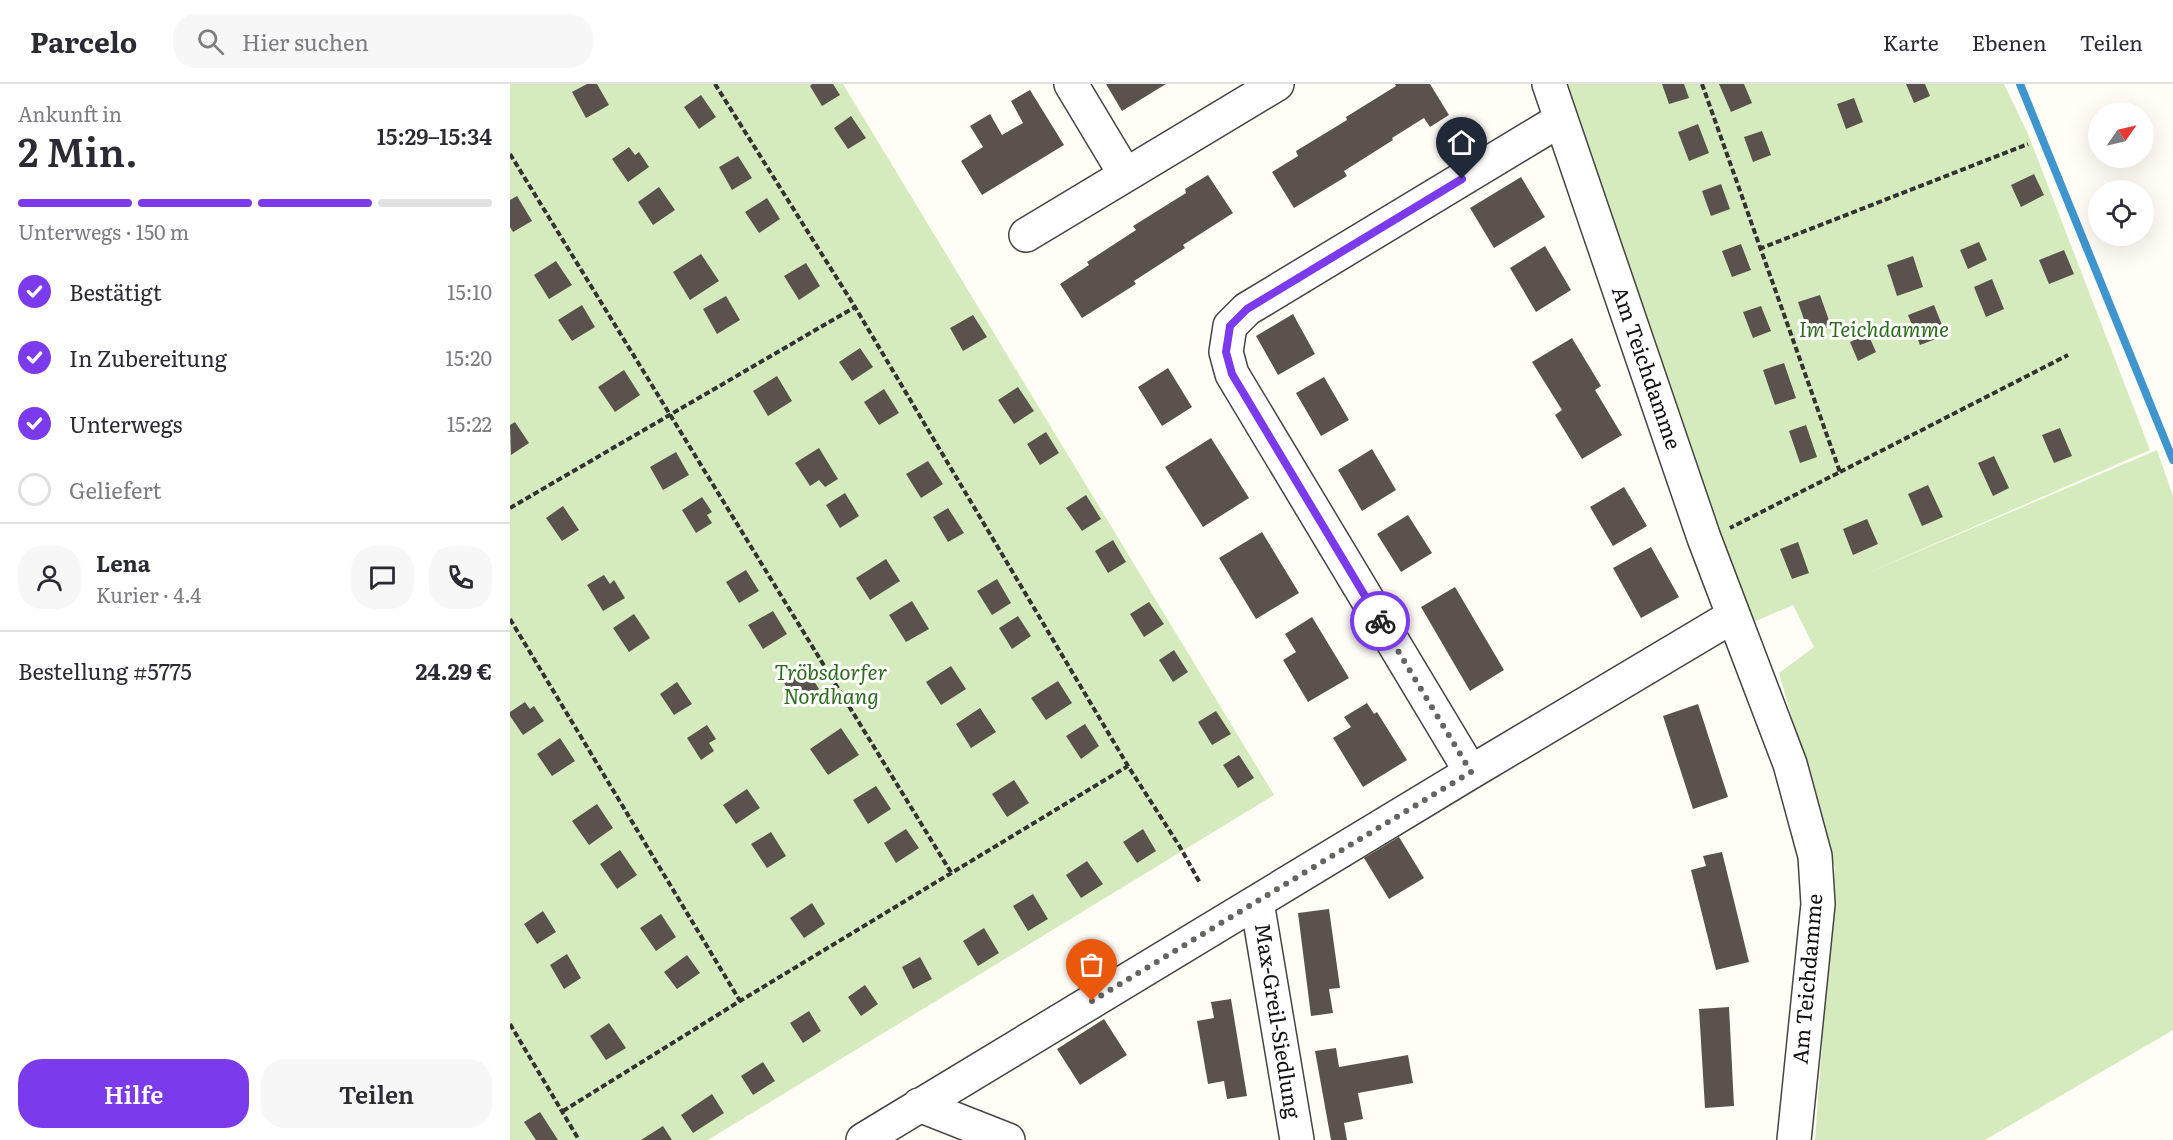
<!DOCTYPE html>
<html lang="de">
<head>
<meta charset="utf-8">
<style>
	body { margin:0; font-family:Literata,serif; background:#f7f7f7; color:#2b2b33; height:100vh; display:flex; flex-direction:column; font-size:22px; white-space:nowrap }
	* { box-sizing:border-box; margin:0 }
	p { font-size:20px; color:#7c7c81 }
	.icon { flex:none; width:33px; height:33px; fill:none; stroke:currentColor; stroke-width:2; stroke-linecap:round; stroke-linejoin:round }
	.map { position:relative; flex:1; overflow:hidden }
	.side { display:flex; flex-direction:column; background:#fff; width:510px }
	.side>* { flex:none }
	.needle { width:39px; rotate:56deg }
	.buttons { position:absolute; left:1578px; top:18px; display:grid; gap:12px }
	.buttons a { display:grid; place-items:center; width:66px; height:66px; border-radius:50%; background:#fff; box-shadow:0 6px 24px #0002; font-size:30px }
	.pin { position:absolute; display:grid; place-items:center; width:51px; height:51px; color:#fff; margin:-62px -26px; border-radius:50% 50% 50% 0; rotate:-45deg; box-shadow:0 0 6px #0007 }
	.pin .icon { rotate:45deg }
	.courier { position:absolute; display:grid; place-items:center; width:60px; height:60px; margin:-30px; border:4px solid #7c3aed; border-radius:50%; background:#fff; color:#222; box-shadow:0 2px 8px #0007 }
	.headline em { font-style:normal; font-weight:600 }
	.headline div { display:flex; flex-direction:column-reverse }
	.headline { display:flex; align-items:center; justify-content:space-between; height:102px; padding:0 18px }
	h1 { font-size:39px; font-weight:600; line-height:45px }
	.bar { display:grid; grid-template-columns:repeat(4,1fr); gap:9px 6px; align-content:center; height:72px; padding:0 18px }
	.bar i { height:8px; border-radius:4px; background:#e1e1e2 }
	.bar .current { background:#7c3aed }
	.bar p { grid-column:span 4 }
	.line { display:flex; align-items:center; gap:15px; padding:0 18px; border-top:2px solid #e1e1e2 }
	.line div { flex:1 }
	.round { display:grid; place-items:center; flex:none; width:63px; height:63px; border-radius:24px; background:#f7f7f7 }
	ol { padding:0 18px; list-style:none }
	li { display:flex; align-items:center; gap:18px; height:66px }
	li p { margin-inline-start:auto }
	li .icon { padding:6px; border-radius:50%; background:#7c3aed; color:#fff; stroke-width:4 }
	li:last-child { color:#7c7c81 }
	li i { width:33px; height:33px; border:3px solid #e1e1e2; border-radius:50% }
	.primary-button { display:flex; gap:12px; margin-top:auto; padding:12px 18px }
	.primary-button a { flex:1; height:69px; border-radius:24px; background:#7c3aed; color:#fff; font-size:24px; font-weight:600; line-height:69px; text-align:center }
	.primary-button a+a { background:#f7f7f7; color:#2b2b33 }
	header { display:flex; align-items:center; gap:36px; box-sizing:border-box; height:84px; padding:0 30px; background:#fff; border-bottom:2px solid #e1e1e2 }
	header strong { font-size:28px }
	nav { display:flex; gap:33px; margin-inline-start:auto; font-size:21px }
	.search { width:420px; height:54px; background:#f7f7f7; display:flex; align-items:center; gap:15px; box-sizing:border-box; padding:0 21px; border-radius:24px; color:#7c7c81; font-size:22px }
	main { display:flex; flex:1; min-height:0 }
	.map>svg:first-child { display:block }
</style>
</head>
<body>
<header>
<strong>Parcelo</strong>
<div class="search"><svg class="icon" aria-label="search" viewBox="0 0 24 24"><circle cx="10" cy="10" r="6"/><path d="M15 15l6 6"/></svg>Hier suchen</div>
<nav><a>Karte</a><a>Ebenen</a><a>Teilen</a></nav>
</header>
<main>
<section class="side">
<div class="headline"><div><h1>2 Min.</h1><p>Ankunft in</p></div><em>15:29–15:34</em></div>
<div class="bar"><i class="current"></i><i class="current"></i><i class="current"></i><i></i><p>Unterwegs · 150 m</p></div>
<ol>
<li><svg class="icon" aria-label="check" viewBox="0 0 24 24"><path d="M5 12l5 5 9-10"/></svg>Bestätigt<p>15:10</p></li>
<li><svg class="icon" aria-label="check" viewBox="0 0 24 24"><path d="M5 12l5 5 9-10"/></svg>In Zubereitung<p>15:20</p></li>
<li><svg class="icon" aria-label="check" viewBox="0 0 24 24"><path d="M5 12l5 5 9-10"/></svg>Unterwegs<p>15:22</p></li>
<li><i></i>Geliefert</li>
</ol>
<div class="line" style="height:108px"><a class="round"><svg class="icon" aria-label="person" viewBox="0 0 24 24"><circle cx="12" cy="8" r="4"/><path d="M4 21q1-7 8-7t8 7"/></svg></a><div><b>Lena</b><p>Kurier · 4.4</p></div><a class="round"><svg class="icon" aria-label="chat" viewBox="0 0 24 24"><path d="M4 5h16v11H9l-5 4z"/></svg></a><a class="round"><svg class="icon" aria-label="phone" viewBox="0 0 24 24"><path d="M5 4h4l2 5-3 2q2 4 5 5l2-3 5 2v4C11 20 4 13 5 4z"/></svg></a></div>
<div class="line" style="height:78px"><div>Bestellung #5775</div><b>24.29 €</b></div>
<div class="primary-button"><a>Hilfe</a><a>Teilen</a></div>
</section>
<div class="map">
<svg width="1663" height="1056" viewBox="0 0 1663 1056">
	<rect width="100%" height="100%" fill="#fffdf5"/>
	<path fill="#d5ebbd" d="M0,0h333l431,711 -566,345h-198z
		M1054,0h440l24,50 122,316 -292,127 299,-127 16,46v534l-188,110h-170l20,-272 -56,-195 35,-26 -21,-42 -44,19z"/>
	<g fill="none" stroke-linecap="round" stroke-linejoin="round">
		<path stroke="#3f96cf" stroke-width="8" d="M1510,0l153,376"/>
	</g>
	<path fill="#5a524d" d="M77,0h10l12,21 -23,13 -14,-26z
		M302,0h21l7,11 -18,11 -12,-20z
		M596,0h60l-44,27z
		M885,0h35l19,31 -19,12 -6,-9 -32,20 1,2 -49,31 3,5 -53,32 -22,-36 26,-16 -2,-5 51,-31 -1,-3 50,-31z
		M1152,0h22l5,14 -20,6z
		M1209,0h25l8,19 -21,9z
		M1396,0h19l5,12 -16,7z
		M520,6l34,55 -82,50 -21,-34 22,-14 -13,-21 20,-12 12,21 21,-12 -12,-22z
		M191,11l15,22 -17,12 -15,-22z
		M1344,14l9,24 -17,7 -9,-25z
		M341,32l15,22 -18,11 -14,-21z
		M1188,40l11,29 -20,8 -11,-29z
		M1252,47l9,24 -18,7 -9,-25z
		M119,63l6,8 4,-3 10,15 -21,15 -16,-23z
		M228,72l14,22 -20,12 -13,-23z
		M1524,90l10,21 -23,12 -10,-22z
		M698,91l25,38 -50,32 2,3 -51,33 2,3 -54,34 -22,-34 29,-19 -2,-3 49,-32 -3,-4 53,-33 -1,-4z
		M1011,93l24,40 -51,31 -24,-40z
		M1211,100l9,25 -19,7 -9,-25z
		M149,103l16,23 -22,15 -15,-23z
		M7,112l15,25 -19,11 -3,-5v-27z
		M257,114l13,21 -21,14 -14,-21z
		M1469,158l8,18 -19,9 -8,-19z
		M1231,160l10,26 -19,7 -10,-26z
		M1035,162l26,44 -35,22 -26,-44z
		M1554,166l10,24 -25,10 -10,-24z
		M191,170l18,27 -29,19 -17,-28z
		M1403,172l10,31 -26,9 -10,-31z
		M46,177l16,24 -23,14 -15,-24z
		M296,179l14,23 -21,14 -15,-24z
		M1482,195l12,30 -18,8 -12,-30z
		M1310,211l11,31 -22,8 -11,-32z
		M216,212l14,24 -23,14 -14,-25z
		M72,221l13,22 -23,14 -14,-21z
		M1424,221l12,30 -26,10 -12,-30z
		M1251,222l10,25 -18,7 -10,-26z
		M783,230l22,40 -37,21 -22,-39z
		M463,231l14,22 -24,14 -13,-23z
		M1358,250l8,18 -18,9 -8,-19z
		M1062,254l29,48 -6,4 27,45 -40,24 -27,-44 7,-5 -30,-48z
		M350,264l13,19 -21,14 -13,-19z
		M1274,279l12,35 -21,7 -12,-35z
		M658,284l24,39 -30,19 -24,-39z
		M114,286l16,25 -25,17 -17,-25z
		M267,292l15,25 -24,15 -15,-25z
		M814,293l25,43 -28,16 -25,-43z
		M508,303l16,24 -20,13 -16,-24z
		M374,305l15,24 -20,12 -15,-23z
		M5,338l14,21 -18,12 -1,-30z
		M1296,341l11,32 -17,6 -11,-32z
		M1550,344l12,28 -18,7 -12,-28z
		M536,348l13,21 -19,12 -13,-21z
		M701,354l38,60 -46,29 -38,-60z
		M309,364l19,31 -13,8 -6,-7 -9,6 -15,-23z
		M862,365l24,41 -34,21 -24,-41z
		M166,368l13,23 -26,15 -13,-23z
		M1484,372l15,32 -16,8 -15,-33z
		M418,377l15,23 -22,14 -15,-24z
		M1418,401l15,32 -21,9 -14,-32z
		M1114,403l23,39 -34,20 -23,-39z
		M335,409l14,23 -19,12 -14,-23z
		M576,411l15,24 -19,12 -16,-23z
		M192,413l10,15 -5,3 5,8 -16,10 -14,-23z
		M53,422l16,24 -17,11 -16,-23z
		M438,424l16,25 -16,9 -15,-25z
		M898,431l24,38 -31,19 -24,-38z
		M1357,435l11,25 -25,11 -10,-26z
		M752,448l37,61 -43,26 -37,-61z
		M603,456l13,22 -18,11 -13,-22z
		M1288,458l11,31 -17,6 -12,-30z
		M1141,463l28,50 -38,21 -28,-50z
		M376,475l14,22 -30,19 -14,-22z
		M236,486l13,21 -20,12 -13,-21z
		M94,491l6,9 4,-4 11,18 -22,13 -16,-26z
		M487,495l14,24 -19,12 -15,-24z
		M945,503l49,83 -34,21 -49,-84z
		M402,517l17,28 -23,13 -17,-27z
		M639,518l15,22 -20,13 -14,-23z
		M263,527l14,23 -24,15 -15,-24z
		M124,530l16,24 -21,14 -16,-24z
		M508,532l13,20 -19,13 -13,-21z
		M802,533l37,61 -41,24 -25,-42 13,-8 -11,-18z
		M664,566l14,22 -15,10 -14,-22z
		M441,582l15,23 -25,16 -15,-23z
		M295,583l14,22 -23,14 -13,-22z
		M548,597l14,22 -26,17 -15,-22z
		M167,598l15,22 -18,11 -14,-21z
		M15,618l5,7 4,-3 10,15 -21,14 -13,-19v-4z
		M857,619l7,11 3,-2 30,48 -44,27 -30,-49 18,-11 -7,-10z
		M1188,620l30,93 -35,12 -30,-93z
		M470,624l16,24 -25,16 -15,-24z
		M706,627l15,23 -19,11 -14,-23z
		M575,640l14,22 -18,13 -15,-23z
		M197,641l9,14 -7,4 5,8 -13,9 -14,-22z
		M331,644l18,27 -31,20 -18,-26z
		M50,654l15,23 -23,15 -15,-22z
		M729,671l15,23 -16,10 -15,-23z
		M504,696l15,23 -22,14 -15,-23z
		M366,702l15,23 -23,15 -15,-24z
		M237,705l13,19 -24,16 -13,-19z
		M87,720l16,24 -24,17 -17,-24z
		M396,745l13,19 -23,15 -12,-20z
		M633,745l13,22 -19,12 -14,-21z
		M261,748l15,24 -19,12 -16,-24z
		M889,753l25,41 -35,21 -25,-41z
		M110,766l17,25 -20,14 -17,-25z
		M1212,768l27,110 -33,8 -25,-100 15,-4 -3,-10z
		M577,777l16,23 -22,14 -15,-23z
		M523,810l15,25 -20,12 -15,-25z
		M302,819l13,21 -21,14 -14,-20z
		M819,825l11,79 -11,1 4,24 -22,3 -13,-103z
		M33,827l13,21 -19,12 -13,-20z
		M151,830l15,23 -20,14 -16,-23z
		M474,844l15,25 -21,13 -15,-25z
		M57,870l14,24 -17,11 -14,-24z
		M177,871l13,18 -23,16 -13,-17z
		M410,873l12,22 -19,10 -11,-22z
		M355,901l13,19 -17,12 -13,-19z
		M721,915l16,97 -20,3 -3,-18 -16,3 -11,-63 17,-3 -3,-16z
		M1219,923l5,99 -29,2 -6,-99z
		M299,927l12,20 -18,12 -13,-20z
		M594,935l23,36 -47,30 -23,-36z
		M99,939l17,25 -20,12 -16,-24z
		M826,964l3,19 69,-12 5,28 -55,10 5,26 -19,4 3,17h-16l-16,-89z
		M253,978l12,19 -22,14 -12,-19z
		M202,1010l12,19 -31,20 -12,-18z
		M30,1028l18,28h-22l-12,-18z
		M153,1042l9,14h-31z"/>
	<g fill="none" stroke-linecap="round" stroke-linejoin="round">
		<defs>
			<path id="minor" d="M561,0l54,90
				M1039,0l155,454 86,226 25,92 3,48 -24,236
				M516,151l251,-151
				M961,688l-239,-398 -6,-22 4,-26 17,-17 313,-189
				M747,818l40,238
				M409,1021l89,35
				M353,1056l608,-368 262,-156"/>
		</defs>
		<use href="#minor" stroke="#444" stroke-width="36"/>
		<path stroke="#333" stroke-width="4" stroke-dasharray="6 3" stroke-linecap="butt" d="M205,0l140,223 273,459 52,81 20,36
			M1192,0l138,388 -110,56
			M0,70l442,720
			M1249,165l269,-105
			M1330,388l228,-117
			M0,424l345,-201
			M0,535l230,382
			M0,940l69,116
			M53,1027l177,-110 388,-235"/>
		<use href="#minor" stroke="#fff" stroke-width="33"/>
	</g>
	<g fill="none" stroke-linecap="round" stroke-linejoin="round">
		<path stroke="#646461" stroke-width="6" stroke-dasharray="0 10.8" d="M582,917l379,-229 -91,-151"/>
		<path stroke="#7c3aed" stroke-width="8" d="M870,537l-148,-247 -6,-22 4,-26 17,-17 215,-130"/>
	</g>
	<g text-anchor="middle" stroke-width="6" stroke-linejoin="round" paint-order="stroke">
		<g font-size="21" font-style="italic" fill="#2f6b1f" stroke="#fff">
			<text x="1364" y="253">Im Teichdamme</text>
			<text x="321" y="596">Tröbsdorfer<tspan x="321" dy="24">Nordhang</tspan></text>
		</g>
		<g font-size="21" fill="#111" stroke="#fff">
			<text transform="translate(1136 284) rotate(71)" y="7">Am Teichdamme</text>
			<text transform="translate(1298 895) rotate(-85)" y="7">Am Teichdamme</text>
			<text transform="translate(767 937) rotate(81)" y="7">Max-Greil-Siedlung</text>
		</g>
	</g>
</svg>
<div class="buttons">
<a><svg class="needle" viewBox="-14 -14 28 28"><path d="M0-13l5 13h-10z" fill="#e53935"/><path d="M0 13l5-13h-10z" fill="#7c7c81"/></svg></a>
<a><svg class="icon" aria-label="locate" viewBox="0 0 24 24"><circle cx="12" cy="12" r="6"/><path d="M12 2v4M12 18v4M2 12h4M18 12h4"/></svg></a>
</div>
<div class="pin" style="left:582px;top:917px;background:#ea580c"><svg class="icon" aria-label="bag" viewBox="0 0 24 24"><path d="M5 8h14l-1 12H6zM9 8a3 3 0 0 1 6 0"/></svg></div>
<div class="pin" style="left:952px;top:95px;background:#1f2937"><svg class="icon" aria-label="home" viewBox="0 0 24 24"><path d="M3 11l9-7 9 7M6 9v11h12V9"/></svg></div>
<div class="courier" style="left:870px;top:537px"><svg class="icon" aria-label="bike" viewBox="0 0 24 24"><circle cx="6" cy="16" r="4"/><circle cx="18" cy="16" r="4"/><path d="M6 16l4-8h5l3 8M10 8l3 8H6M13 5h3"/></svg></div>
</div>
</main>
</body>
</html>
